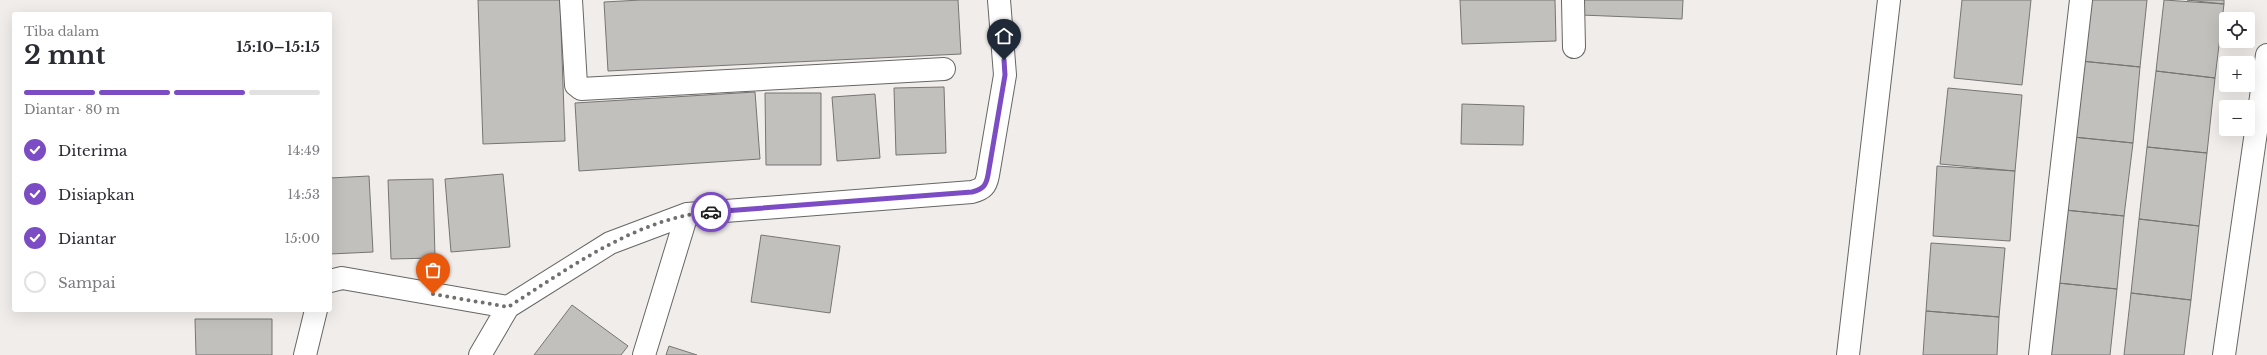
<!DOCTYPE html>
<html lang="id">
<head>
<meta charset="utf-8">
<style>
	body { margin:0; font-family:"Libre Baskerville",serif; background:#f7f7f7; color:#2b2b33; height:100vh; display:flex; flex-direction:column; font-size:15px; white-space:nowrap }
	* { box-sizing:border-box; margin:0 }
	p { font-size:13px; color:#7c7c81 }
	.icon { flex:none; width:22px; height:22px; fill:none; stroke:currentColor; stroke-width:2; stroke-linecap:round; stroke-linejoin:round }
	.map { position:relative; flex:1; overflow:hidden }
	.drawer { position:absolute; left:12px; top:12px; width:320px; height:300px; display:flex; flex-direction:column; background:#fff; border-radius:4px; box-shadow:0 4px 16px #0002 }
	.drawer>* { flex:none }
	.buttons { position:absolute; left:2219px; top:12px; display:grid; gap:8px }
	.buttons a { display:grid; place-items:center; width:36px; height:36px; border-radius:4px; background:#fff; box-shadow:0 4px 16px #0002; font-size:20px }
	.pin { position:absolute; display:grid; place-items:center; width:34px; height:34px; color:#fff; margin:-41px -17px; border-radius:50% 50% 50% 0; rotate:-45deg; box-shadow:0 0 4px #0007 }
	.pin .icon { rotate:45deg }
	.courier { position:absolute; display:grid; place-items:center; width:40px; height:40px; margin:-20px; border:3px solid #7b4cc4; border-radius:50%; background:#fff; color:#222; box-shadow:0 1px 5px #0007 }
	.head em { font-style:normal; font-weight:800 }
	.head div { display:flex; flex-direction:column-reverse }
	.head { display:flex; align-items:center; justify-content:space-between; height:68px; padding:0 12px }
	h1 { font-size:26px; font-weight:800; line-height:30px }
	.bar { display:grid; grid-template-columns:repeat(4,1fr); gap:6px 4px; align-content:center; height:48px; padding:0 12px }
	.bar i { height:5px; border-radius:3px; background:#e1e1e2 }
	.bar .current { background:#7b4cc4 }
	.bar p { grid-column:span 4 }
	ol { padding:0 12px; list-style:none }
	li { display:flex; align-items:center; gap:12px; height:44px }
	li p { margin-inline-start:auto }
	li .icon { padding:4px; border-radius:50%; background:#7b4cc4; color:#fff; stroke-width:4 }
	li:last-child { color:#7c7c81 }
	li i { width:22px; height:22px; border:2px solid #e1e1e2; border-radius:50% }
	.map>svg:first-child { display:block }
</style>
</head>
<body>
<div class="map">
<svg width="2267" height="355" viewBox="0 0 2267 355">
	<rect width="100%" height="100%" fill="#f0edeb"/>
	<path fill="#c2c0bd" stroke="#777573" d="M478,0h82l5,141 -82,3z
		M641,0h317l3,54 -353,17 -4,-69z
		M1460,0h95l1,41 -94,3z
		M1582,0h101l-1,19 -101,-4z
		M1962,0h69l-9,85 -68,-7z
		M2087,0h60l-7,67 -59,-6z
		M2164,0l60,4 -9,74 -59,-7z
		M2187,0h37v4z
		M2081,61l59,6 -7,76 -60,-6z
		M2156,71l59,7 -8,75 -60,-6z
		M944,87l2,66 -50,2 -2,-67z
		M1948,88l74,7 -7,76 -75,-7z
		M755,92l5,67 -181,12 -4,-68z
		M765,93h56v72h-55z
		M875,94l5,64 -43,3 -5,-64z
		M1462,104l62,2 -1,39 -62,-1z
		M2073,137l60,6 -9,73 -59,-6z
		M2147,147l60,6 -8,73 -60,-7z
		M1937,166l78,5 -5,70 -77,-5z
		M503,174l7,73 -59,5 -6,-73z
		M369,176l4,76 -43,2v-76z
		M433,179l2,79 -44,1 -3,-79z
		M2065,210l59,6 -7,73 -59,-6z
		M2139,219l60,7 -8,74 -60,-7z
		M761,235l79,11 -10,67 -79,-11z
		M1931,243l74,5 -6,69 -73,-6z
		M2058,283l59,6 -7,66h-60z
		M2131,293l60,7 -7,55h-60z
		M572,305l56,41 -7,9h-87z
		M1926,311l73,6 -2,38h-74z
		M195,319h77v36h-76z
		M669,346l28,9h-31z"/>
	<g fill="none" stroke-linecap="round" stroke-linejoin="round">
		<defs>
			<path id="minor" d="M571,0l5,85 5,4 363,-20
				M1573,0l1,47
				M330,281l12,-3 166,29
				M305,355l11,-45
				M480,355l28,-48 102,-64 77,-29 285,-22c11,-3 14,-6 16,-17l17,-100 -6,-75
				M644,355l43,-141
				M1848,355l41,-355
				M2040,355l41,-355
				M2224,355l43,-300"/>
		</defs>
		<use href="#minor" stroke="#686664" stroke-width="24"/>
		<use href="#minor" stroke="#fff" stroke-width="22"/>
	</g>
	<g fill="none" stroke-linecap="round" stroke-linejoin="round">
		<path stroke="#71706e" stroke-width="4" stroke-dasharray="0 7.2" d="M433,294l75,13c60,-38 130,-90 203,-95"/>
		<path stroke="#7b4cc4" stroke-width="5" d="M711,212l261,-20c11,-3 14,-6 16,-17l17,-100 -1,-15"/>
	</g>
</svg>
<div class="buttons">
<a><svg class="icon" aria-label="locate" viewBox="0 0 24 24"><circle cx="12" cy="12" r="6"/><path d="M12 2v4M12 18v4M2 12h4M18 12h4"/></svg></a>
<a>+</a>
<a>−</a>
</div>
<div class="pin" style="left:433px;top:294px;background:#ea580c"><svg class="icon" aria-label="bag" viewBox="0 0 24 24"><path d="M5 8h14l-1 12H6zM9 8a3 3 0 0 1 6 0"/></svg></div>
<div class="pin" style="left:1004px;top:60px;background:#1f2937"><svg class="icon" aria-label="home" viewBox="0 0 24 24"><path d="M3 11l9-7 9 7M6 9v11h12V9"/></svg></div>
<div class="courier" style="left:711px;top:212px"><svg class="icon" aria-label="car" viewBox="0 0 24 24"><path d="M5 17H2v-5l4-1 3-4h7l3 4 3 1v5h-3M9 17h6M6 11h13"/><circle cx="7" cy="17" r="2"/><circle cx="17" cy="17" r="2"/></svg></div>
<section class="drawer">
<div class="head"><div><h1>2 mnt</h1><p>Tiba dalam</p></div><em>15:10–15:15</em></div>
<div class="bar"><i class="current"></i><i class="current"></i><i class="current"></i><i></i><p>Diantar · 80 m</p></div>
<ol>
<li><svg class="icon" aria-label="check" viewBox="0 0 24 24"><path d="M5 12l5 5 9-10"/></svg>Diterima<p>14:49</p></li>
<li><svg class="icon" aria-label="check" viewBox="0 0 24 24"><path d="M5 12l5 5 9-10"/></svg>Disiapkan<p>14:53</p></li>
<li><svg class="icon" aria-label="check" viewBox="0 0 24 24"><path d="M5 12l5 5 9-10"/></svg>Diantar<p>15:00</p></li>
<li><i></i>Sampai</li>
</ol>
</section>
</div>
</body>
</html>
